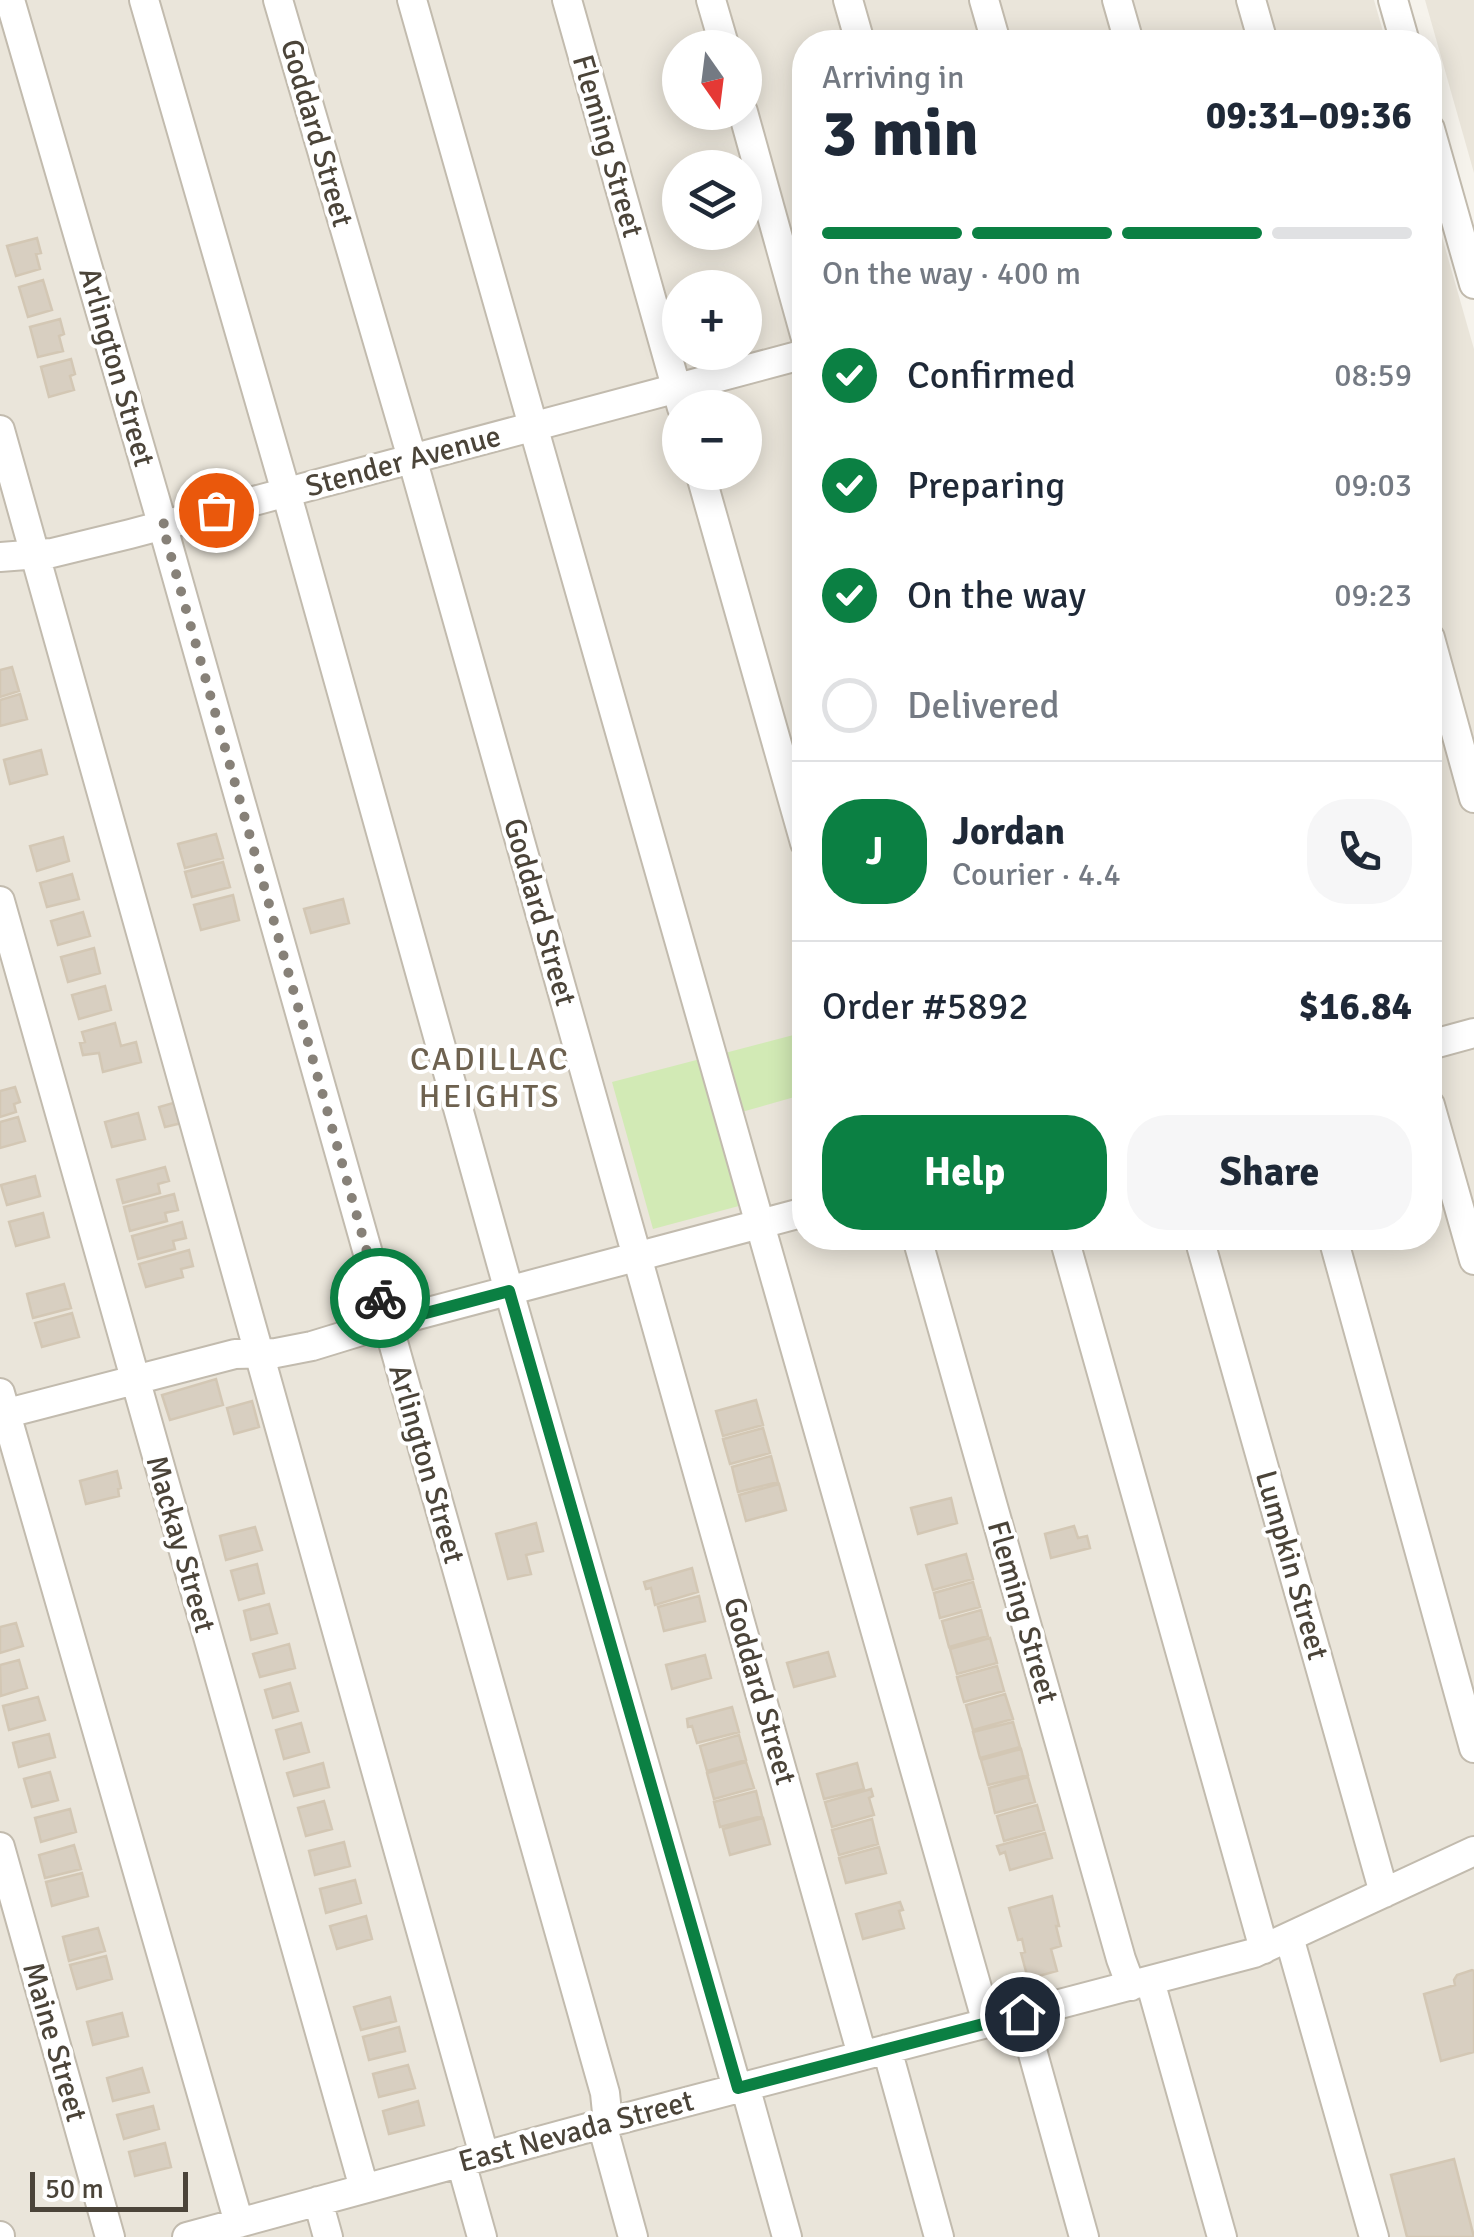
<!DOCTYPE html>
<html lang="en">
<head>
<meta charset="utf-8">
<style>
	body { margin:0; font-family:Signika,sans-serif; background:#f6f6f7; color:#1f2937; height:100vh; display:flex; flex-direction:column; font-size:38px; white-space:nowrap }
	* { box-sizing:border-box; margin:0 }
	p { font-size:32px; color:#747a83 }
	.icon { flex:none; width:55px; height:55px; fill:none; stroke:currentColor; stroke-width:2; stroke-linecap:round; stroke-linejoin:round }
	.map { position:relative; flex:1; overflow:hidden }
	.side { position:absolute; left:792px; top:30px; width:650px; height:1220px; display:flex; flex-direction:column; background:#fff; border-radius:40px; box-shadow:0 5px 25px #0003 }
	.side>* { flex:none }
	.needle { width:65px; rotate:166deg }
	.buttons { position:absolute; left:662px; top:30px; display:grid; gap:20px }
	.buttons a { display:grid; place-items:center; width:100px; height:100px; border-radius:50%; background:#fff; box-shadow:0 5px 25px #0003; font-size:50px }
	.scale { position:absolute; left:30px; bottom:25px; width:158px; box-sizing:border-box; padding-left:10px; border:5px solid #4b4439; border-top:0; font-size:28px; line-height:35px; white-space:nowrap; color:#4b4439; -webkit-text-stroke:8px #fff; paint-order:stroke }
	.pin { position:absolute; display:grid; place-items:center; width:85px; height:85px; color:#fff; margin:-42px; border:5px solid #fff; border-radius:50%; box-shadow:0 2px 10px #0007 }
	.courier { position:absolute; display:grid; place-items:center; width:100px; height:100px; margin:-50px; border:8px solid #0b8043; border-radius:50%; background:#fff; color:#222; box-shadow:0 2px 12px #0007 }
	.overview em { font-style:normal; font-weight:800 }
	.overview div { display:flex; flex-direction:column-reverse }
	.overview { display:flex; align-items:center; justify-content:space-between; height:170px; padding:0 30px }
	h1 { font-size:65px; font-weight:800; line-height:75px }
	.bar { display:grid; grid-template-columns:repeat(4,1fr); gap:15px 10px; align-content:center; height:120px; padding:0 30px }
	.bar i { height:12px; border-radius:8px; background:#e0e1e3 }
	.bar .active { background:#0b8043 }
	.bar p { grid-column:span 4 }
	.line { display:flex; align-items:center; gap:25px; padding:0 30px; border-top:2px solid #e0e1e3 }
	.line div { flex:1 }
	.round { display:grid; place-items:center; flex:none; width:105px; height:105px; border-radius:40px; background:#f6f6f7 }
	ol { padding:0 30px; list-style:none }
	li { display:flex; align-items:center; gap:30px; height:110px }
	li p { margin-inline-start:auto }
	li .icon { padding:10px; border-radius:50%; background:#0b8043; color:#fff; stroke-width:4 }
	li:last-child { color:#747a83 }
	li i { width:55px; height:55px; border:5px solid #e0e1e3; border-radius:50% }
	.cta { display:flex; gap:20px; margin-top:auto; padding:20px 30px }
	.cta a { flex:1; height:115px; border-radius:40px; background:#0b8043; color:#fff; font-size:40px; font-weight:800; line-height:115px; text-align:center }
	.cta a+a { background:#f6f6f7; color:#1f2937 }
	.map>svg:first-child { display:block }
</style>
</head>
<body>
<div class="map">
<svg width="1474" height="2237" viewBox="0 0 1474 2237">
	<rect width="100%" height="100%" fill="#f6f3ec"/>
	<path fill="#eae5da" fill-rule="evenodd" d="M0,0h1374l12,42h-581v1196h625v-1043l44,154v1888h-1474zM680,48h65v64h-65zM680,168h65v64h-65zM680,288h65v64h-65zM680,408h65v64h-65z
		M1425,0h49v173z"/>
	<path fill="#d2eab5" d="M805,1032v62l-67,19 -17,-59z
		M708,1057l42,146 -97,26 -41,-147z"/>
	<path fill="#d8cfc1" stroke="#d3c7b4" stroke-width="2.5" d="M37,238l4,15 -5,1 4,15 -24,7 -9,-30z
		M43,280l9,30 -24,7 -9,-30z
		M60,319l4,15 -5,2 4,15 -25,6 -8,-30z
		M71,359l4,15 -5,2 4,14 -25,7 -8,-30z
		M12,667l7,24 -19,6v-27z
		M20,694l7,25 -27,7v-26z
		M41,750l6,24 -37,10 -6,-24z
		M216,834l7,24 -38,10 -7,-24z
		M63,837l6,24 -32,10 -7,-25z
		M223,862l7,25 -38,10 -7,-25z
		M72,874l7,25 -32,8 -7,-24z
		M233,895l6,25 -38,10 -7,-25z
		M343,899l6,24 -38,10 -7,-24z
		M83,912l7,24 -32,9 -7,-24z
		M94,948l6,25 -32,9 -7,-25z
		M105,986l6,24 -32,9 -7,-24z
		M115,1023l6,23 15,-4 5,20 -38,10 -4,-19 -16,2 -3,-12 5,-1 -3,-10z
		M15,1087l5,15 -6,2 2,8 -16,5v-26z
		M180,1101l6,21 -21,5 -6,-20z
		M138,1113l7,26 -33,8 -7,-25z
		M18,1117l7,24 -25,7v-26z
		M165,1167l4,14 -11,3 2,9 -37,10 -6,-23z
		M35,1176l5,20 -33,9 -6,-20z
		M174,1194l4,16 -13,3 2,8 -37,10 -6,-24z
		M43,1213l6,24 -33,9 -7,-24z
		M182,1222l4,16 -13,3 2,8 -37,10 -6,-23z
		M189,1250l4,16 -12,3 2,8 -37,10 -7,-23z
		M64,1284l7,24 -38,10 -6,-24z
		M72,1313l7,24 -37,10 -7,-24z
		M216,1379l7,26 -53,15 -8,-25z
		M756,1400l7,25 -40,11 -7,-25z
		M252,1401l7,26 -25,7 -7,-26z
		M763,1428l7,25 -40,11 -7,-25z
		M771,1456l7,26 -40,10 -6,-25z
		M117,1471l4,17 -3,1 1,7 -33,8 -6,-23z
		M779,1484l7,26 -40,11 -7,-26z
		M951,1498l6,25 -39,11 -7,-26z
		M536,1523l7,28 -17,4 5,19 -23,5 -12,-45z
		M1074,1526l4,12 9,-2 3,12 -39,10 -6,-24z
		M255,1527l7,23 -36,10 -6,-24z
		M966,1554l7,25 -40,11 -7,-25z
		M257,1564l7,29 -25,7 -8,-29z
		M692,1568l6,24 -43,13 -4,-17 -5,1 -2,-7z
		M973,1582l7,25 -40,11 -6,-25z
		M699,1596l6,25 -41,10 -6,-24z
		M269,1604l8,29 -26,7 -7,-29z
		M981,1610l7,26 -39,11 -7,-26z
		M16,1623l7,23 -23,7v-26z
		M990,1638l7,25 -40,11 -7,-25z
		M289,1644l6,24 -35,9 -7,-23z
		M828,1652l7,24 -41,11 -7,-24z
		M705,1655l6,23 -39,11 -6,-24z
		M19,1660l8,28 -26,8 -1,-31z
		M997,1666l7,25 -40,11 -7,-25z
		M290,1683l8,28 -25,7 -8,-28z
		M1005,1694l8,25 -40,11 -7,-25z
		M38,1697l7,23 -36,10 -6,-24z
		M732,1707l7,25 -42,11 -5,-17 -4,1 -1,-8z
		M1013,1722l7,25 -40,11 -7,-26z
		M301,1723l8,29 -25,7 -8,-29z
		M49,1734l6,23 -36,10 -6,-24z
		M739,1735l7,25 -39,11 -7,-25z
		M1021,1749l7,26 -40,10 -7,-25z
		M746,1762l8,26 -40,11 -7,-26z
		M323,1763l6,24 -35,9 -7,-23z
		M857,1763l7,26 -40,10 -7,-25z
		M50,1772l8,28 -26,7 -8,-28z
		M1028,1777l7,25 -40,11 -6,-25z
		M871,1789l2,7 -4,2 5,17 -42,12 -7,-25z
		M756,1791l6,25 -42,11 -6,-25z
		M324,1801l8,28 -26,7 -8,-28z
		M1037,1805l7,25 -40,11 -7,-25z
		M70,1809l6,23 -35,10 -6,-24z
		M763,1818l7,26 -40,11 -7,-26z
		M872,1819l6,25 -39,11 -7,-25z
		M1045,1833l7,25 -42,12 -5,-18 -5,2 -3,-8z
		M344,1842l6,24 -35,9 -6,-24z
		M74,1845l7,24 -36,9 -6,-23z
		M879,1847l7,26 -40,10 -7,-25z
		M82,1873l6,23 -36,10 -6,-24z
		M355,1880l6,23 -35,10 -6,-24z
		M1052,1896l7,30h-3l5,20 -10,3 6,22 -29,8 -7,-26 4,-1 -3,-13 -4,1 -9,-32z
		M900,1902l3,8 -4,1 5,17 -41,11 -7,-25z
		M366,1916l6,23 -35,10 -7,-23z
		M98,1928l7,23 -36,10 -6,-24z
		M106,1956l6,23 -35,10 -7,-24z
		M1472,1970l2,1v81l-33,9 -17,-67 31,-9 -1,-5 3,-5z
		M390,1997l6,24 -35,9 -7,-23z
		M122,2013l6,23 -35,9 -6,-23z
		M399,2027l6,24 -36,9 -6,-23z
		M408,2065l7,23 -36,9 -6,-23z
		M142,2068l7,24 -36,9 -6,-23z
		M418,2101l6,24 -35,9 -6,-23z
		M153,2106l6,23 -35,10 -7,-24z
		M165,2143l6,24 -36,9 -6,-24z
		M1454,2159l20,78h-67l-16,-62z"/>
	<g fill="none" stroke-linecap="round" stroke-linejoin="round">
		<defs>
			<path id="minor" d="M10,0l147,506 448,1587 3,29
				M144,0l148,513 217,778 228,797
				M278,0l134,458 450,1597
				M412,0c186,676 386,1348 575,2023
				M567,0l115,408
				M711,0l14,48
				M848,0l12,42
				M984,0l12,42
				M1117,0l12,42
				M1251,0l12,42
				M1393,0l12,42
				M743,112l62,223
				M1430,129l44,155
				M0,430l484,1725
				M700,472l105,371
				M0,557l52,-4 78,-19 675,-180
				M1430,638l44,160
				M0,901l364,1287
				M1430,1045l44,-12
				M1430,1105l44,155
				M917,1238l204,721 10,27
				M1064,1238l200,711
				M1199,1238l185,655
				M1333,1238l141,510
				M0,1393l239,830
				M0,1415l235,-61 41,-1 36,-7 75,-23 418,-111
				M0,1847l110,390
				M1289,1937l85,300
				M1150,1981l72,256
				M1022,2014l62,223
				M887,2049l52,188
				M745,2086l42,151
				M602,2124l31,113
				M461,2162l21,75
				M318,2201l10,36
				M0,2236v1
				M187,2237l415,-113 652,-171 220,-102"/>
		</defs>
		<use href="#minor" stroke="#c2bbae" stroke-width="32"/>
		<use href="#minor" stroke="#fff" stroke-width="28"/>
	</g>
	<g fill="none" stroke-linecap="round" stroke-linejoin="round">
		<path stroke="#878178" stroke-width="10" stroke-dasharray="0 18" d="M216,510l-54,14 218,774"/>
		<path stroke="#0b8043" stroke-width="12" d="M380,1298l8,25 121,-32 229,797 284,-74"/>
	</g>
	<g text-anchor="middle" stroke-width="8" stroke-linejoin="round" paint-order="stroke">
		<g font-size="30" fill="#4b4439" stroke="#fff">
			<text transform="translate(317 133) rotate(74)" y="10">Goddard Street</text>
			<text transform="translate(608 146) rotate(74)" y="10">Fleming Street</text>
			<text transform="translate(117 367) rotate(74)" y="10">Arlington Street</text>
			<text transform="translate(403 461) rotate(-15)" y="10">Stender Avenue</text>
			<text transform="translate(540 912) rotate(74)" y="10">Goddard Street</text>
			<text transform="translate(427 1464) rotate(74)" y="10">Arlington Street</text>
			<text transform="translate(181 1544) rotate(74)" y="10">Mackay Street</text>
			<text transform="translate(1292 1565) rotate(74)" y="10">Lumpkin Street</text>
			<text transform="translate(1023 1612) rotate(74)" y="10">Fleming Street</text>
			<text transform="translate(760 1691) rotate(74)" y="10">Goddard Street</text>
			<text transform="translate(55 2042) rotate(74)" y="10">Maine Street</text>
			<text transform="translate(576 2131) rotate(-15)" y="10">East Nevada Street</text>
		</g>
		<g font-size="32" letter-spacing="2.5" fill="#6e6250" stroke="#fff">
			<text x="490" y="1070">CADILLAC<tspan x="490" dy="37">HEIGHTS</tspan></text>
		</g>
	</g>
</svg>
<div class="buttons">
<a><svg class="needle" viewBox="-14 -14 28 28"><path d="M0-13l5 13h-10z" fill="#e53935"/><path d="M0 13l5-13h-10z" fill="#747a83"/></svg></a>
<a><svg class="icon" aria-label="layers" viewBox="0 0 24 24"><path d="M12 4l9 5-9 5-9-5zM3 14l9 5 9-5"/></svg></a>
<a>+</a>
<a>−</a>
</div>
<div class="scale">50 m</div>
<div class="pin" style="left:216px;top:510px;background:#ea580c"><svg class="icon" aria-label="bag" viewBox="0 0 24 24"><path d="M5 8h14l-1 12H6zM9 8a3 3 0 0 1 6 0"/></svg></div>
<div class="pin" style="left:1022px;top:2014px;background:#1f2937"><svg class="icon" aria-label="home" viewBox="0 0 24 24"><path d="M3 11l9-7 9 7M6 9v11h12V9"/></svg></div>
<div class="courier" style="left:380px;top:1298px"><svg class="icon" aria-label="bike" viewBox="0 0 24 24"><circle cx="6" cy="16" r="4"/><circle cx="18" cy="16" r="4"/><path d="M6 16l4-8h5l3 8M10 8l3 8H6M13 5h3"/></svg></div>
<section class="side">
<div class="overview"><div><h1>3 min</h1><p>Arriving in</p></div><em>09:31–09:36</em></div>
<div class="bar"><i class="active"></i><i class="active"></i><i class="active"></i><i></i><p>On the way · 400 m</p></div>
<ol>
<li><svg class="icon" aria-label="check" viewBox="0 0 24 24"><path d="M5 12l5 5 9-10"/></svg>Confirmed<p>08:59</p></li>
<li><svg class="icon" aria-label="check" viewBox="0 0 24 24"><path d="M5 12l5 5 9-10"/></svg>Preparing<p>09:03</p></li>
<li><svg class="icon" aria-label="check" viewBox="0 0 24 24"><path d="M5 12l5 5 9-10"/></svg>On the way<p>09:23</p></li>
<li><i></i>Delivered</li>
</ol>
<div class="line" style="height:180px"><b class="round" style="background:#0b8043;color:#fff">J</b><div><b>Jordan</b><p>Courier · 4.4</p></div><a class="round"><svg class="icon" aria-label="phone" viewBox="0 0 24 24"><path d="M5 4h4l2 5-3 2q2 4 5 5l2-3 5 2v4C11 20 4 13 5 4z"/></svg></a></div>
<div class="line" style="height:130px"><div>Order #5892</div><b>$16.84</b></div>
<div class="cta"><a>Help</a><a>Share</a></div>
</section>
</div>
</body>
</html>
